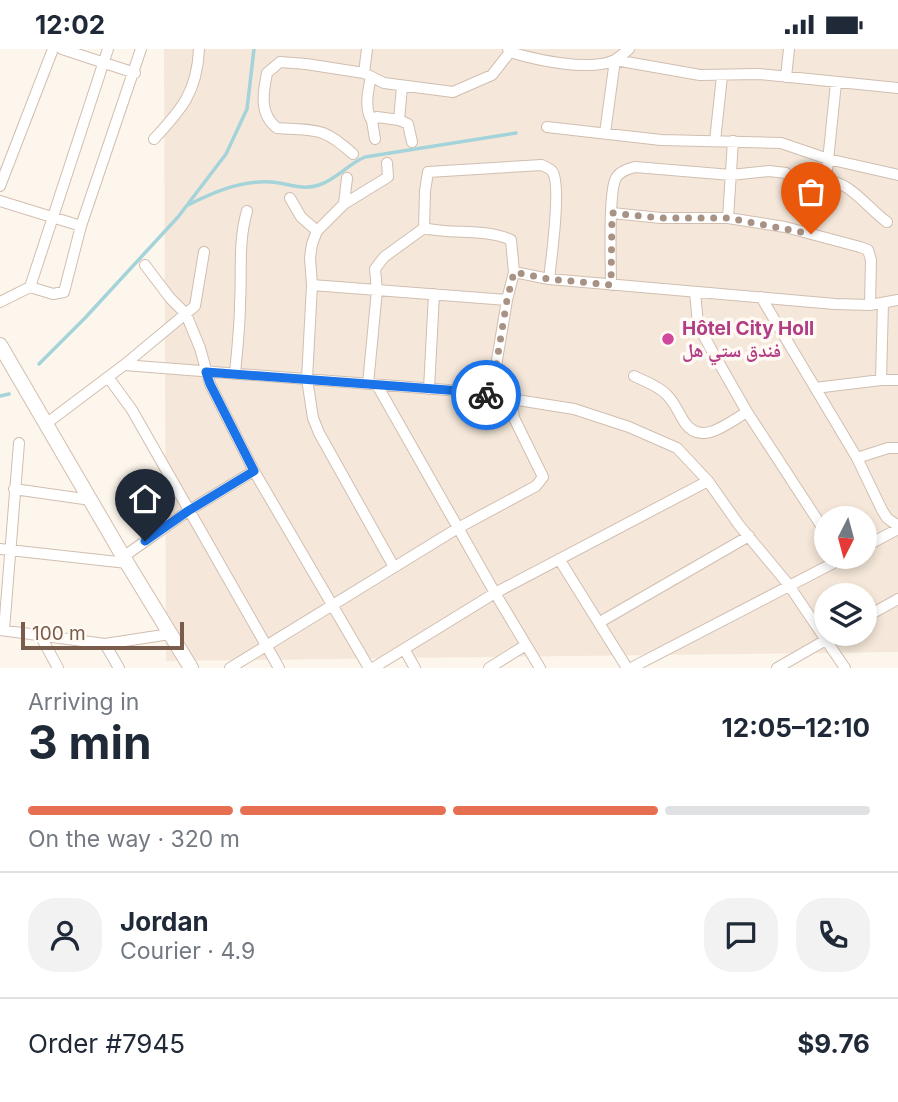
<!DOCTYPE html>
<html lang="en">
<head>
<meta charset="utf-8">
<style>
	body { margin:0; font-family:Inter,"Noto Naskh Arabic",sans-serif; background:#f2f2f3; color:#1f2937; height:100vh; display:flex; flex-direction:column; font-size:26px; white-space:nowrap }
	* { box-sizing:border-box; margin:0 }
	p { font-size:23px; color:#747a83 }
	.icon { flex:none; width:38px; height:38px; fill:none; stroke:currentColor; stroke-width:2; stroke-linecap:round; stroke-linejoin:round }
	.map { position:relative; height:619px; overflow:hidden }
	.sheet { display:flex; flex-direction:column; background:#fff; flex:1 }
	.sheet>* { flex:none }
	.needle { width:46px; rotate:186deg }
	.buttons { position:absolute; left:814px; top:457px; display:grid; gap:14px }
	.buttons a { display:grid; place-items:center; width:63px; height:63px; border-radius:50%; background:#fff; box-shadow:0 4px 10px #0003; font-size:35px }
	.scale { position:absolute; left:21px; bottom:18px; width:163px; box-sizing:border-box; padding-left:7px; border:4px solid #7a5c4d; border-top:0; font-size:19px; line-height:24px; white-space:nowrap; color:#7a5c4d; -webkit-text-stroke:5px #fffaf3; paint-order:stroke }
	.pin { position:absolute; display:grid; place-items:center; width:60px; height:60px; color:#fff; margin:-72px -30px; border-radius:50% 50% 50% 0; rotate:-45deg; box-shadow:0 0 7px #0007 }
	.pin .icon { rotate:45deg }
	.courier { position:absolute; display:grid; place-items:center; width:70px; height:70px; margin:-35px; border:5px solid #1a73e8; border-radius:50%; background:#fff; color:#222; box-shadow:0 2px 9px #0007 }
	.headline em { font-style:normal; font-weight:700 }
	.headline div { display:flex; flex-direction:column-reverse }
	.headline { display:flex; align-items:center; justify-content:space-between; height:119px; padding:0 28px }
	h1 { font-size:46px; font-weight:700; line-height:52px }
	.bar { display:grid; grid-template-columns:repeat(4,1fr); gap:10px 7px; align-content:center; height:84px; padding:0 28px }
	.bar i { height:9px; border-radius:5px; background:#e0e1e3 }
	.bar .selected { background:#e76f51 }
	.bar p { grid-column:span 4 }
	.line { display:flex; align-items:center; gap:18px; padding:0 28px; border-top:2px solid #e0e1e3 }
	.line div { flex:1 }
	.round { display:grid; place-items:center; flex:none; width:74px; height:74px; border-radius:28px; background:#f2f2f3 }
	.status { display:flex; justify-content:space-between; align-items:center; height:49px; padding:0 35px; background:#fff; direction:ltr }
	.status svg { height:19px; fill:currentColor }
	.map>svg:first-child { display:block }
</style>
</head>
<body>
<div class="status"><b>12:02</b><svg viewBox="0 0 49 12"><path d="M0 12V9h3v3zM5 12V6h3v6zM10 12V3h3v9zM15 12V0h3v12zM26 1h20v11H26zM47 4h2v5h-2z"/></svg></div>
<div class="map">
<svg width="898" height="619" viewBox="0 0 898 619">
	<rect width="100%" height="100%" fill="#fdf6ec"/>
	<path fill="#f5e8da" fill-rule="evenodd" d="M164,0h734v603l-732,9zM826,469h38v39h-38zM826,546h38v38h-38z"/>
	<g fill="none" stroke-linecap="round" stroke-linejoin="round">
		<path stroke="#a5d3da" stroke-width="3.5" d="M188,156c26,-13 53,-25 83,-23 16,1 31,9 48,3 18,-6 29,-21 46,-28l151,-24
			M39,315l46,-46 93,-101 48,-63 21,-45 7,-60
			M0,347l9,-2"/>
		<defs>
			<path id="minor" d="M62,0l73,24
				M508,0l2,3c26,8 80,20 105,8 5,-3 10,-8 14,-11
				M364,24l3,-24
				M371,28c-3,13 -7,32 1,44
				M786,28l3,-28
				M402,38l-3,33 9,4 4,18
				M547,78l114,13 120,3 47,16 70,16
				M605,84l10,-73 85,15 59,-1 139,14
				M154,90c28,-30 43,-47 45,-90
				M375,90l-3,-18 5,-4 22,3
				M715,92l7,-65
				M353,105c-31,-28 -36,-23 -76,-26 -18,-14 -14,-35 -10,-55l13,-11 26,2 58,9 20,10 69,9 39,-17 18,-23
				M387,114l1,14 -44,27 -27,27 -5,13 -2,14 2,27 -5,94 6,39 6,15 75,134
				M826,131l10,-97
				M0,137l53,-137
				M290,149l11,19 16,14
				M0,152l81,25
				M344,155l3,-26
				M612,164l49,5h67l57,9 75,20 8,3 3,10 -1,45
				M728,169l5,-77
				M424,179c28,7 61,0 87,12l3,32 -7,28 -16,96
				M145,216l25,33 16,16 14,34 10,36 44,87 115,197
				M514,223l35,7 286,25 35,1 28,-5
				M312,236l195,15
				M611,236c0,-20 -3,-93 5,-107 4,-7 12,-9 19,-11l96,8 38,-4 17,2 10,11c10,0 19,-3 28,-3 25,-2 44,28 63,41
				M30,238l23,7 11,-2 17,-66 60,-177
				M695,243l3,33 13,24 36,63 79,121
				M761,248l96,161 25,52 5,8 11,8
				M0,253l30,-15 78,-238
				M124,316l71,-59 9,-54
				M235,325c2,-24 5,-48 5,-71 2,-32 -2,-61 7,-92
				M634,327c10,5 25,10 33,19 8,8 12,19 18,28 17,24 44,-1 62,-11
				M108,328l24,33 147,258
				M881,331l2,-77
				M368,335l9,-94 -2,-21 9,-12 40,-29 1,-37 3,-19 114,-7c2,1 9,5 10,6 10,12 -1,90 -3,108
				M377,336l118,208 45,75
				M815,339l66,-8h17
				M429,340l5,-95
				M47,374l77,-58 337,26 113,18 55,18 48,21 31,33 31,44 49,59 57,84
				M857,409l31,-10h10
				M14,440l77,11
				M864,498l34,-18
				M0,500l127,14
				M123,508l65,-46 66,-40
				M559,510l68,109
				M864,569l34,-19
				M600,573l149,-86
				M0,581l105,14 65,-10
				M4,581l15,-187
				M40,586l18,33
				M105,595l14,24
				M404,600l11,19
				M230,619l228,-140 78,-42 7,-9 -29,-59 -3,-19
				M373,619l122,-75 213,-112
				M489,619l37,-23
				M631,619l214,-111
				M777,619l61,-35"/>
			<path id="tertiary" d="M0,296l127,218 64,105"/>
		</defs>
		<use href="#minor" stroke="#d1beb0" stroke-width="12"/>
		<use href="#tertiary" stroke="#d1beb0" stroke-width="16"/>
		<use href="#minor" stroke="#fff" stroke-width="10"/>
		<use href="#tertiary" stroke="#fff" stroke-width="14"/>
	</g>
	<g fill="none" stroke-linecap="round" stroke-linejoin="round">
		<path stroke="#a89285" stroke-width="7" stroke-dasharray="0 12.6" d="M486,346l5,1 16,-96 7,-28 35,7 62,6 1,-72 49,5h67l83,16"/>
		<path stroke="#1a73e8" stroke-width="9" d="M145,492l43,-30 66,-40 -44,-87 -4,-12 255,19 25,4"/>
	</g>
	<circle fill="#d1479c" stroke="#fffaf3" stroke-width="2.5" cx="668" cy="290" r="7"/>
	<g text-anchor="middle" stroke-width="7" stroke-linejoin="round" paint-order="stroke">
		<g font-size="19" font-weight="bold" fill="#b23c85" stroke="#fffaf3" text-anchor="start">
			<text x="682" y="286">Hôtel City Holl<tspan x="682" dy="22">فندق ستي هل</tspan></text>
		</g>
	</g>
</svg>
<div class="buttons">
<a><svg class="needle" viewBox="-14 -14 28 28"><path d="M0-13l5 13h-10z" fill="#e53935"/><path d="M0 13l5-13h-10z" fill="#747a83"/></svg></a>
<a><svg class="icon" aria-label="layers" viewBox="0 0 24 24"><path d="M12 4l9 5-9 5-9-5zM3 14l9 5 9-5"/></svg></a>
</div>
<div class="scale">100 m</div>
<div class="pin" style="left:811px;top:185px;background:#ea580c"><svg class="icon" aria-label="bag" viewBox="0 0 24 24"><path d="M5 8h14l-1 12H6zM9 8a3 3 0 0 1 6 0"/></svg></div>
<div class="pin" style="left:145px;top:492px;background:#1f2937"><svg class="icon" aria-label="home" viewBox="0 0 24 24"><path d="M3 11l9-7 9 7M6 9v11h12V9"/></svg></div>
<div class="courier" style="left:486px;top:346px"><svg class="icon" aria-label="bike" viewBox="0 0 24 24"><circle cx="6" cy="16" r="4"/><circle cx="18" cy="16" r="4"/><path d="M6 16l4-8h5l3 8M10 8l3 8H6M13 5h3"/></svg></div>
</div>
<section class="sheet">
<div class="headline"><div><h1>3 min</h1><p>Arriving in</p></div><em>12:05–12:10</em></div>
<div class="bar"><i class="selected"></i><i class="selected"></i><i class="selected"></i><i></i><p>On the way · 320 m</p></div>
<div class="line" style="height:126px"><a class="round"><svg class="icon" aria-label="person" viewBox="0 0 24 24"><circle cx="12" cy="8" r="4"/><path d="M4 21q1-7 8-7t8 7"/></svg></a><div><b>Jordan</b><p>Courier · 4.9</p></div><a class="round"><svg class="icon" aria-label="chat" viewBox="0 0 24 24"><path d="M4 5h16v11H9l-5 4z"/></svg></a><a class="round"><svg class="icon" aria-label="phone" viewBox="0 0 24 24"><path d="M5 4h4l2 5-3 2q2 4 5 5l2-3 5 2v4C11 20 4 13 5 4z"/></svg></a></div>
<div class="line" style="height:91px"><div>Order #7945</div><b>$9.76</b></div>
</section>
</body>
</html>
